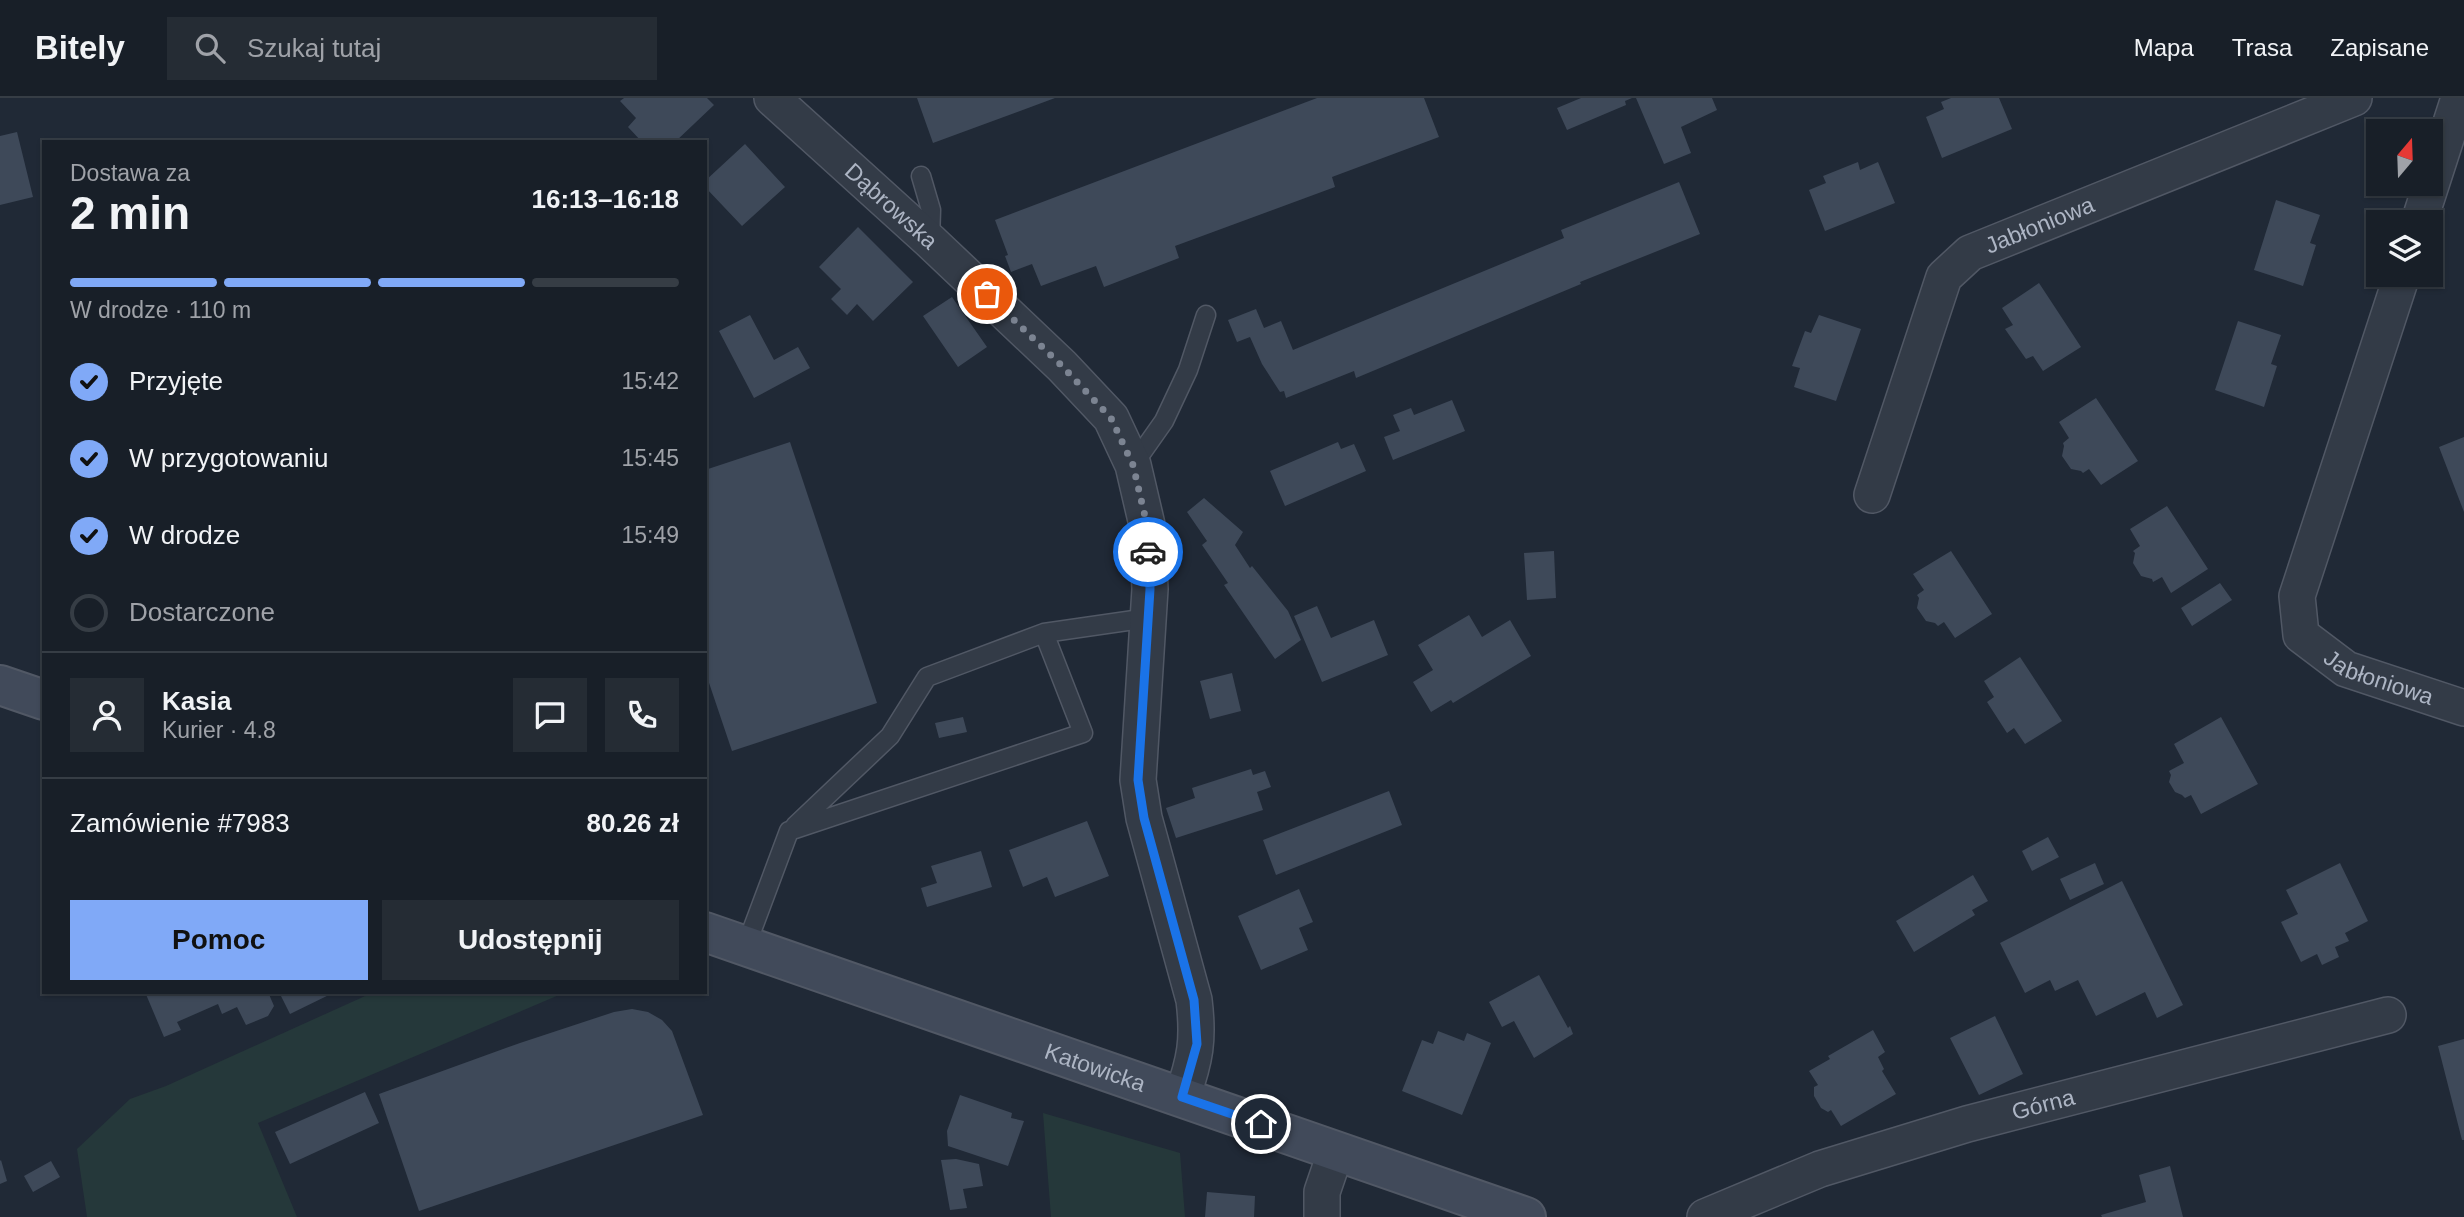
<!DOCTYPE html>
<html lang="pl">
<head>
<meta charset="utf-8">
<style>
	body { margin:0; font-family:Helvetica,sans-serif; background:#252c34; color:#f1f3f6; height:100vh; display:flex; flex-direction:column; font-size:26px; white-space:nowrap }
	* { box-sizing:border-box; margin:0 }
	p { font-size:23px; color:#9fa2a8 }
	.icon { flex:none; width:38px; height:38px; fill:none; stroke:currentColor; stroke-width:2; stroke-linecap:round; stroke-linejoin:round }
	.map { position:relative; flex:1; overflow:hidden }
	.panel { position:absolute; left:42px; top:42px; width:665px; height:854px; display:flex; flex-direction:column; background:#181f28; border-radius:0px; box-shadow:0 2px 5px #0004,0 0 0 2px #363d45 }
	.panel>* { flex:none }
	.needle { width:46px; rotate:19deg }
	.fabs { position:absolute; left:2366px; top:21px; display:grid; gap:14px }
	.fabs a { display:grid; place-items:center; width:77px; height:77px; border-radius:0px; background:#181f28; box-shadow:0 2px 5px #0004,0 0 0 2px #363d45; font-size:35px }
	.pin { position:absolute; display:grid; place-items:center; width:60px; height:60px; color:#fff; margin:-30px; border:4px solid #fff; border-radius:50%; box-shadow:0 2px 7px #0007 }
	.courier { position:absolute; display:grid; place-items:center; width:70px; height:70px; margin:-35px; border:5px solid #1a73e8; border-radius:50%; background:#fff; color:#222; box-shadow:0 2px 9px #0007 }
	.head em { font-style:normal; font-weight:800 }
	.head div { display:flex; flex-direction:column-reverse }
	.head { display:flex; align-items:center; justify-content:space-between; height:119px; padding:0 28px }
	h1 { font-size:46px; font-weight:800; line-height:52px }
	.bar { display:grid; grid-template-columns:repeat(4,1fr); gap:10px 7px; align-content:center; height:84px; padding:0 28px }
	.bar i { height:9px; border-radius:5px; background:#363d45 }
	.bar .current { background:#80a9f7 }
	.bar p { grid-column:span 4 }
	.line { display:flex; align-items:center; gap:18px; padding:0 28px; border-top:2px solid #363d45 }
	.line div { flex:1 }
	.round { display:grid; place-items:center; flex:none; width:74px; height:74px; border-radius:0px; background:#252c34 }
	ol { padding:0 28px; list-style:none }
	li { display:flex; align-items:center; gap:21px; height:77px }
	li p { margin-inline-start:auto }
	li .icon { padding:7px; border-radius:50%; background:#80a9f7; color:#111; stroke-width:4 }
	li:last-child { color:#9fa2a8 }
	li i { width:38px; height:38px; border:4px solid #363d45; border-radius:50% }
	.cta { display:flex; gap:14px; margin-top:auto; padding:14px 28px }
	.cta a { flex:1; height:80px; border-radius:0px; background:#80a9f7; color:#111; font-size:28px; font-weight:800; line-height:80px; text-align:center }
	.cta a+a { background:#252c34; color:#f1f3f6 }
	header { display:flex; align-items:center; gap:42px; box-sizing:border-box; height:98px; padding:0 35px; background:#181f28; border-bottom:2px solid #363d45 }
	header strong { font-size:33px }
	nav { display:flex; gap:38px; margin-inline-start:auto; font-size:24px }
	.search { width:490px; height:63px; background:#252c34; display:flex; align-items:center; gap:18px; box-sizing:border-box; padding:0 24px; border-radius:0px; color:#9fa2a8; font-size:26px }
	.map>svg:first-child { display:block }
</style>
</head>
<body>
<header>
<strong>Bitely</strong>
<div class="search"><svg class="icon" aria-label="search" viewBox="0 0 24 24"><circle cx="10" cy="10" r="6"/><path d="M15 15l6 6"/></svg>Szukaj tutaj</div>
<nav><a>Mapa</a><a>Trasa</a><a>Zapisane</a></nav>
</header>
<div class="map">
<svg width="2464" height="1119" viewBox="0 0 2464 1119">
	<rect width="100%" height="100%" fill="#202936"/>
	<path fill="#25383a" d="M374,894h192l-308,131 39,94h-210l-10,-68 53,-50 36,-13z
		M1043,1015l137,40 5,64h-134z"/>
	<path fill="#3e4959" d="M624,0h83l7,7 -39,37h-33l-14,-15 8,-9 -16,-17z
		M917,0h138l-122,45z
		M1317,0h107l15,39 -107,40 3,10 -160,59 4,12 -75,29 -8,-21 -55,20 -9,-22 -21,8 -6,-16 3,-1 -13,-35z
		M1581,0h51l-7,3 1,4 -59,25 -10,-22z
		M1636,0h76l5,12 -36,17 10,26 -27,11z
		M1951,0h48l13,31 -70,29 -16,-41 18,-8 -3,-7z
		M17,34l16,65 -33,8v-69z
		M745,46l40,43 -43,39 -37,-39v-6z
		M1858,64l2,8 18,-8 17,41 -70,28 -16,-41 17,-7 -3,-7z
		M1679,84l21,52 -120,48 1,2 -225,94 -2,-7 -68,27 -2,-7 -4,1 -18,-28 -12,-27 -13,5 -9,-22 28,-11 8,19 17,-7 12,29 271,-112 -3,-8z
		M2276,102l44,15 -10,28 6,2 -13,41 -49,-16z
		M858,129l55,55 -40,39 -16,-17 -10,11 -16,-16 10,-10 -22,-22z
		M2039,185l42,64 -38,24 -10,-15 -7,3 -21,-30 8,-4 -11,-17z
		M952,199l35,50 -29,20 -35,-51z
		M750,217l24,45 24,-13 12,21 -56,30 -35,-67z
		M1819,217l42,14 -25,72 -42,-14 6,-19 -8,-2 13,-35 6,2z
		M2238,223l43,14 -10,29 6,2 -13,41 -49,-17z
		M2096,300l42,63 -37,24 -12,-16 -6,4 -2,-2 -10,-2 -9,-13 2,-10 -1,-3 6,-5 -10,-16z
		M1452,302l13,31 -72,29 -9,-23 16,-6 -7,-16 18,-7 3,7z
		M2464,339v75l-25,-65z
		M790,344l87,261 -145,48 -27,-80v-201z
		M1338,344l3,7 13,-5 12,27 -81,35 -15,-35z
		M1204,400l39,34 -8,13 15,23 2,-2 36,45 13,29 -26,19 -51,-74 4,-2 -26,-38 5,-4 -20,-29z
		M2167,408l41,63 -37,24 -9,-16 -9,5 -1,-3 -11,-3 -8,-13 2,-10 -2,-2 7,-5 -10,-17z
		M1554,453l2,47 -29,2 -3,-47z
		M1951,453l41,63 -37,24 -11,-16 -6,4 -3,-3 -9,-2 -9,-13 2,-10 -2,-3 7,-5 -11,-16z
		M2220,485l12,17 -40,26 -11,-18z
		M1317,508l14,32 43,-18 14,35 -66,27 -28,-66z
		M1469,517l13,22 28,-17 21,36 -78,47 -2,-3 -20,12 -18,-30 20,-12 -15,-25z
		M2020,559l42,64 -37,23 -11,-16 -7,5 -20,-31 7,-5 -10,-16z
		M1232,575l9,38 -31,8 -10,-38z
		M963,619l4,15 -28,6 -4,-15z
		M2221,619l37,67 -57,30 -10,-19 -6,3 -3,-3 -7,-3 -6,-10 2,-7 -2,-4 15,-8 -10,-19z
		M1251,671l2,6 12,-4 6,16 -14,5 6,18 -87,28 -10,-30 29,-10 -3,-10z
		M1389,693l13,34 -126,50 -13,-35z
		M1087,723l22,55 -54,21 -8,-20 -24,10 -14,-37z
		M2048,739l11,20 -27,14 -10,-20z
		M981,753l11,36 -65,20 -6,-19 16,-5 -6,-17z
		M2095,765l9,21 -34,16 -10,-21z
		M2340,765l28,58 -23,12 4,8 -14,6 4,10 -17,8 -5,-11 -16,8 -20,-40 17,-8 -12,-24z
		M1973,777l15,26 -16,9 3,5 -61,37 -18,-31z
		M2122,783l61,124 -26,13 -12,-26 -49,24 -18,-36 -23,11 -5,-11 -25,13 -25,-50z
		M1299,791l14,33 -14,6 9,22 -47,20 -23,-54z
		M1539,877l29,53 2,-2 3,8 -39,24 -20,-37 -12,6 -13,-25z
		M145,894h123l6,14 -6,10 -22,9 -9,-18 -15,7 -4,-10 -41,18 4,8 -17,7z
		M279,894h56l-45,22z
		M632,911l16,3 14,8 10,11 31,84 -284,96 -40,-117 141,-51 94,-31z
		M1995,918l28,58 -44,21 -29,-57z
		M1873,932l12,22 -7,5 6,12 -2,2 14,23 -55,32 -10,-16 -3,2 -7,-4 -7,-12v-9l4,-2 -9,-14 21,-12 -2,-3z
		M1438,933l26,10 3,-8 24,10 -29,72 -60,-24 20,-51 11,4z
		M2464,941v101h-2l-24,-94z
		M365,994l14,31 -89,41 -15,-32z
		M960,997l52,18 -1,5 13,3 -16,45 -60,-20 -1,-15z
		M956,1061l23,5 4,22 -20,3 4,19 -17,2 -9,-50z
		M1,1062l6,21 -7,3v-23z
		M51,1063l9,16 -27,15 -9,-16z
		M2170,1068l13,51h-81l-1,-2 45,-13 -7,-27z
		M1207,1094l48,4 -1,21h-49z"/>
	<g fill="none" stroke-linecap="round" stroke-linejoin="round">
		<defs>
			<path id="lane" d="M921,78l10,34 -1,31
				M1133,367l31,-44 24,-51 18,-55
				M795,728l95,-90 37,-59 117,-44 104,-15
				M746,848l43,-115 294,-98 -39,-100"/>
			<g id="street">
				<path id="s1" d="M772,0l158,143 132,125 49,52 22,47 14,60 3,64 -12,191 6,38 50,182c5,40 1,60 -12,97"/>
				<path d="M2419,124l40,-124"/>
				<path id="s2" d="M2402,177l-105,321 4,39 45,34 118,39"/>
				<path id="s3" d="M1872,397l72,-218 26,-24 384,-155"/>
				<path d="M1322,1119v-25l14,-41"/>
				<path id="s4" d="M1705,1119l115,-48 147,-45 421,-109"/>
			</g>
			<g id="secondary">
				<path d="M0,587l44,15"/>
				<path id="s5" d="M705,834l821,285"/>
			</g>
		</defs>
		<use href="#lane" stroke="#515865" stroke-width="21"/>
		<use href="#street" stroke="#515865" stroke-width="38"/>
		<use href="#secondary" stroke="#515865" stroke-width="42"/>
		<use href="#lane" stroke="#333b47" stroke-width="18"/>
		<use href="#street" stroke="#333b47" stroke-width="35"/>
		<use href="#secondary" stroke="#414a5a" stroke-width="38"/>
	</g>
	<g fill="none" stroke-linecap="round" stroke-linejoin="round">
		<path stroke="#7c8492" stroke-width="7" stroke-dasharray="0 12.6" d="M987,196l75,72 49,52 22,47 14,60 1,27"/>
		<path stroke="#1a73e8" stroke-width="9" d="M1148,454l2,37 -12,191 6,38 50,182 3,44 -15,53 79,27"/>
	</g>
	<g text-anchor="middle" stroke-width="7" stroke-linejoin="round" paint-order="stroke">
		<g font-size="23" fill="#adb5c4" stroke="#19202b">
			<text dy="8" stroke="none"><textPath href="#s1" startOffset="161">Dąbrowska</textPath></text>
			<text dy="8" stroke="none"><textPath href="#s3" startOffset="340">Jabłoniowa</textPath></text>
			<text dy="8" stroke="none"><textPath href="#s2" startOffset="467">Jabłoniowa</textPath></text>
			<text dy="8" stroke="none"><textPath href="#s5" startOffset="413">Katowicka</textPath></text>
			<text dy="8" stroke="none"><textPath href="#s4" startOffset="357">Górna</textPath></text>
		</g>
	</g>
</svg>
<div class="fabs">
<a><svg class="needle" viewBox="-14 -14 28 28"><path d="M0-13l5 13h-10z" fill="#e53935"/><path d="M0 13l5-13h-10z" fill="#9fa2a8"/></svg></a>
<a><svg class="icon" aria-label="layers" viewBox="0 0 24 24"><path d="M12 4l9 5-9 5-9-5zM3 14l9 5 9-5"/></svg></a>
</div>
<div class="pin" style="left:987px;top:196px;background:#ea580c"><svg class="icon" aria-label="bag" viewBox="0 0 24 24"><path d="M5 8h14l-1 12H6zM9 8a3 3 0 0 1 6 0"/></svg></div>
<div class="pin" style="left:1261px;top:1026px;background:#1f2937"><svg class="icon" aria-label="home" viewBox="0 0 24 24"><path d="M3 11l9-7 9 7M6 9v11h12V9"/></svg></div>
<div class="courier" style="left:1148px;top:454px"><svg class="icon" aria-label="car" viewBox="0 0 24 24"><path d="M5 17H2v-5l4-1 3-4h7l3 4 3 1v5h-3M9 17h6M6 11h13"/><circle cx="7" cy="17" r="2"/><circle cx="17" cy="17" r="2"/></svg></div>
<section class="panel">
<div class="head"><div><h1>2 min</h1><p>Dostawa za</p></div><em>16:13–16:18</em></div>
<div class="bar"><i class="current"></i><i class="current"></i><i class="current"></i><i></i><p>W drodze · 110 m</p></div>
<ol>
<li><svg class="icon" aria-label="check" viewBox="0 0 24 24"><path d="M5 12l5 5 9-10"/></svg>Przyjęte<p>15:42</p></li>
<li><svg class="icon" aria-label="check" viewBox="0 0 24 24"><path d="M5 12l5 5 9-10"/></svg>W przygotowaniu<p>15:45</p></li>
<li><svg class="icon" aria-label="check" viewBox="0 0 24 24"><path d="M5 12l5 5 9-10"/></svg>W drodze<p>15:49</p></li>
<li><i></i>Dostarczone</li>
</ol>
<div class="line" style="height:126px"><a class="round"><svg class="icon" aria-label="person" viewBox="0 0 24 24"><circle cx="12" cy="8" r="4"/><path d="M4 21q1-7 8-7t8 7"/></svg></a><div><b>Kasia</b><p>Kurier · 4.8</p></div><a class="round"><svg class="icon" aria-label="chat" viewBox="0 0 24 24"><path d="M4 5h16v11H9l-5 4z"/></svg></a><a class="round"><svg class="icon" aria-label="phone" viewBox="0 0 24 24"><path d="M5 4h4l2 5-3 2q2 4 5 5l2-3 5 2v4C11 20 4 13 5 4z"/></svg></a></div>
<div class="line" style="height:91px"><div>Zamówienie #7983</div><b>80.26 zł</b></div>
<div class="cta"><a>Pomoc</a><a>Udostępnij</a></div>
</section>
</div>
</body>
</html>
